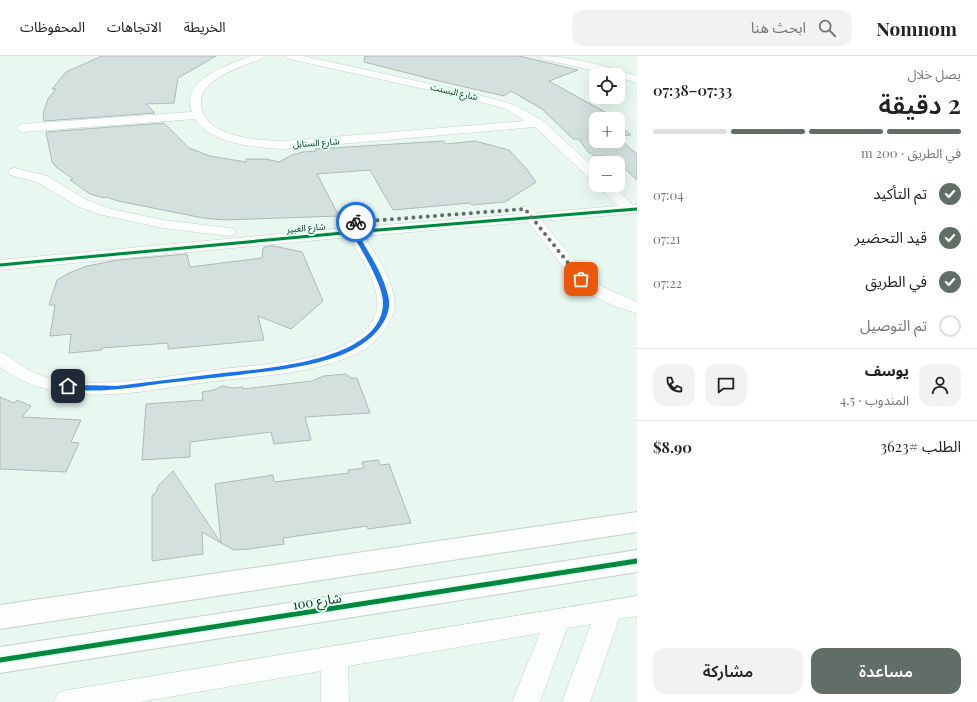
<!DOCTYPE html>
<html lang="ar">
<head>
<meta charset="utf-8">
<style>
	body { margin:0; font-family:"Playfair Display","Noto Sans Arabic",serif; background:#f2f2f2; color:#222; direction:rtl; height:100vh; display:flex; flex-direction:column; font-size:15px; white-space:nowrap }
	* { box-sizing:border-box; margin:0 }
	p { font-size:13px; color:#767676 }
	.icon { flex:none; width:22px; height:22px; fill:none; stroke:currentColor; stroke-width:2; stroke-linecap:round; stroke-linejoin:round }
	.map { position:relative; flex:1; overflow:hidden; direction:ltr }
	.details { display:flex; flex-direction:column; background:#fff; width:340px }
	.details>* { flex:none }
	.tools { position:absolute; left:589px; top:12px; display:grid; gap:8px }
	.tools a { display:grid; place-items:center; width:36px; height:36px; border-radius:8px; background:#fff; box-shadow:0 4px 16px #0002; font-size:20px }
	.pin { position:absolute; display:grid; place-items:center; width:34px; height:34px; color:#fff; margin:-17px; border-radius:8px; box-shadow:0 2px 6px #0006 }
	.courier { position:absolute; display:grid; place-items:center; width:40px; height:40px; margin:-20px; border:3px solid #1a73e8; border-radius:50%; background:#fff; color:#222; box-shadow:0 1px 5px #0007 }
	.overview em { font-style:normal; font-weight:600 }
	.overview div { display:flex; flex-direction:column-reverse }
	.overview { display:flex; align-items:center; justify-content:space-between; height:68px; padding:0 16px }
	h1 { font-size:26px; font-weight:600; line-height:30px }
	.bar { display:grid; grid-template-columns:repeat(4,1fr); gap:6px 4px; align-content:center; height:48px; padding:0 16px }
	.bar i { height:5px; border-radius:3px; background:#e0e0e0 }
	.bar .current { background:#616e68 }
	.bar p { grid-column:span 4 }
	.line { display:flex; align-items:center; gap:10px; padding:0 16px; border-top:1px solid #e0e0e0 }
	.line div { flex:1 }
	.round { display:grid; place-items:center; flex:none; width:42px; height:42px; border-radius:12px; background:#f2f2f2 }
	ol { padding:0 16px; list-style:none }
	li { display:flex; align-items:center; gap:12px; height:44px }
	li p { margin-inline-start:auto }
	li .icon { padding:4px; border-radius:50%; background:#616e68; color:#fff; stroke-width:4 }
	li:last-child { color:#767676 }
	li i { width:22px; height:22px; border:2px solid #e0e0e0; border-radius:50% }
	.action { display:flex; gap:8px; margin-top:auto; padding:8px 16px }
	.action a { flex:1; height:46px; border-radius:12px; background:#616e68; color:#fff; font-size:16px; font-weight:600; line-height:46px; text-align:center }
	.action a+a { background:#f2f2f2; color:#222 }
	header { display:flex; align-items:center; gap:24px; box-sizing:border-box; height:56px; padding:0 20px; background:#fff; border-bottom:1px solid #e0e0e0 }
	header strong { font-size:19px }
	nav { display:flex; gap:22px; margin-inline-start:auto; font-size:14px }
	.search { width:280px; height:36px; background:#f2f2f2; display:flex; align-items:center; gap:10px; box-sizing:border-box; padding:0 14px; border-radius:12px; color:#767676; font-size:15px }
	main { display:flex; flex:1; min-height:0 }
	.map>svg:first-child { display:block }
</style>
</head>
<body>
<header>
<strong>Nomnom</strong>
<div class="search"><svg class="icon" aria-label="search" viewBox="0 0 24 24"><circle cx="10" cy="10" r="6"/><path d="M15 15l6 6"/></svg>ابحث هنا</div>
<nav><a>الخريطة</a><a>الاتجاهات</a><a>المحفوظات</a></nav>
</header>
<main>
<section class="details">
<div class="overview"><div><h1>2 دقيقة</h1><p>يصل خلال</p></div><em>07:33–07:38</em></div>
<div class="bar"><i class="current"></i><i class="current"></i><i class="current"></i><i></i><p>في الطريق · 200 m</p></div>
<ol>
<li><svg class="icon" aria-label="check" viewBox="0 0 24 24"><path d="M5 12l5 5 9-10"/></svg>تم التأكيد<p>07:04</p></li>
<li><svg class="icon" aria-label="check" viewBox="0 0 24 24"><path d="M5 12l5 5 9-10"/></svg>قيد التحضير<p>07:21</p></li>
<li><svg class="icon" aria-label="check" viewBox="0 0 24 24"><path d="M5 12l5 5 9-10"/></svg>في الطريق<p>07:22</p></li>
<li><i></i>تم التوصيل</li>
</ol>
<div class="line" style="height:72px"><a class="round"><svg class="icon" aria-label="person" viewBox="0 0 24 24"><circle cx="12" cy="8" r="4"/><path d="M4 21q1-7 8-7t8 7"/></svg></a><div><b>يوسف</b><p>المندوب · 4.5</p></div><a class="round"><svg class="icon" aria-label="chat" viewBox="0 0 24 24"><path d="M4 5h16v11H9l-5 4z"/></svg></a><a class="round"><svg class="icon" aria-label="phone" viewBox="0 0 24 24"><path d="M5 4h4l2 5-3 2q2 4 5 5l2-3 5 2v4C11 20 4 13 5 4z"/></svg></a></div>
<div class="line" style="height:52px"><div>الطلب #3623</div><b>$8.90</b></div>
<div class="action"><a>مساعدة</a><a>مشاركة</a></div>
</section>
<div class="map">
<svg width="637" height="646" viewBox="0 0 637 646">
	<rect width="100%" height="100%" fill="#e8f8f0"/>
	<path fill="#d3e0dd" stroke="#adbab7" d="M102,0h114l-38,22 -4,25 -28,1 9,9 -111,8 -1,-7 5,-15 8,-10h-4l14,-17z
		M365,0h154l59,14 -29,11 56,31 8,7h-17v22h22v-3l19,16v26l-12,-11h-7v-6h-9l-7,-7h-7l-7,-4 -9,-13h-6l-31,-30 -31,-18 -7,5 -78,-18h1l-63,-16z
		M164,67l25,25 21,8 36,6v-3h20l13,3 13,-7 11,-3 13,-1 -1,-2 128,-8 3,3 29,-3 34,9 16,17 11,15 -31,20 -33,3 -2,-2 -77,7 -23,-40 -53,4 22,42 -114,4 -22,-2 -85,-17 -12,-4 -2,1 -14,-4 -20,-14 3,-1 -17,-12 -4,-5 -6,-30z
		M618,68l13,11 -13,1z
		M267,190h7l28,6 21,49 -32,28 -33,-13 6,24 -96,9v-6l-66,5v2l-33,3 2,-19 -21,2 5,-31h-6l8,-25 12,-7 18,-7 31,-6 69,-6 3,13 72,-9 1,-10z
		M346,318l5,4h6l13,35 -65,4 6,23 -37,4 -3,-12 -81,10v15l-48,3 4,-56 57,-4 -1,-8 12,-2 8,-4 11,2 10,-1v2l69,-8 12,-5z
		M0,341l14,6 3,-3 14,6 -9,11 59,3 -10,22 8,1 -13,29 -66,-3z
		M378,404l2,5 9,-1 22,59 -43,6 -1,-3 -84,12 1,6 -35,5 -15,1 -13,-7 -6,-59 58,-9 1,7 75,-9 -1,-3 16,-2 -2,-6z
		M173,415l48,72 -19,-11 1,22 -51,7v-66l3,-1 4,-9z"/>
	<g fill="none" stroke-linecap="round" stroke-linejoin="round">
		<defs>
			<path id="minor" d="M251,0h13l-1,2c-19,8 -41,14 -55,28 -6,5 -8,13 -7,20 5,32 57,34 82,35l242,-20 -19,-12 -36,-10 -181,-40 -5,-3h19l169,37 42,12 28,15 54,50v11l-5,-1 -56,-53 -252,22c-29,-2 -70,-4 -88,-30l-172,13 -4,-1 -2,-3 2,-3 4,-1 169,-12c-13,-33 37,-47 59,-56z
				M538,0c34,0 67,10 99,20v7l-19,-6v-2h-6l-69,-16z
				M15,112l32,8 40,24 20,8 56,12 66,8 5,1 2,3 -2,3 -5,1 -66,-8 -65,-14 -21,-8 -40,-24 -27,-7 -2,-3 2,-3z
				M597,129h15l21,20h4v8l-95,8 45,55 16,11 34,15v11l-23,-7 -23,-11 -16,-13 -47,-60 -164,14c11,18 35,51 30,74 -4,17 -18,33 -33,41 -41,23 -106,25 -153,31 -47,6 -97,18 -144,10 -24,-3 -45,-11 -64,-25v-15c10,3 16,11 25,16 12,7 27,12 41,13 52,6 105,-6 156,-12 38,-5 80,-5 116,-21 16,-7 33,-18 38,-36 7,-23 -16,-56 -27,-75l-349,33v-10l345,-32 -3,-5 2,-3 5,-1 5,1 5,7 163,-13 -3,-4 2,-3c8,-2 10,0 15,6l82,-7z
				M637,540v20l-18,3 -29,83h-28l29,-78 -24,4 -27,74h-28l28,-69 -192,33 1,36h-28v-31l-182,31h-85l4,-9 10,-3z"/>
			<path id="tertiary" d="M637,456v20l-637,97v-24z
				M637,494v22l-637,101v-26z"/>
		</defs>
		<use href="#minor" stroke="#c3d0ca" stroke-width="1"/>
		<use href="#tertiary" stroke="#c3d0ca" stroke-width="2"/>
		<use href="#minor" fill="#fcfefd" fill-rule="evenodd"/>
		<use href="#tertiary" fill="#fcfefd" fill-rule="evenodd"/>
		<defs>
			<path id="cycleway-far1" d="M0,209l354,-33 283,-23"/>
			<path id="cycleway" d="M0,604l637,-99"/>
		</defs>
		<use href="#cycleway-far1" stroke="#e1fff1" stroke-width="5"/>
		<use href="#cycleway" stroke="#e1fff1" stroke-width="8"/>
		<use href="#cycleway-far1" stroke="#00873e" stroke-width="3"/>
		<use href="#cycleway" stroke="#00873e" stroke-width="5"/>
	</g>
	<path fill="#1a73e8" d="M349,165h7l2,1 -6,2c13,23 33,51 37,76 1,8 -2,17 -6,23 -25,42 -101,46 -144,52 -27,3 -54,6 -81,9 -18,3 -80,12 -93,2 3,-2 42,0 51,0 33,-4 66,-8 99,-12 42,-5 169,-11 168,-72 0,-19 -27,-61 -37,-79z"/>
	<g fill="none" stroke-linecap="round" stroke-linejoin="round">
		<path stroke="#616e68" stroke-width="4" stroke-dasharray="0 7.2" d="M356,166l169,-13 56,70"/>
	</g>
	<g text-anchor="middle" stroke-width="4" stroke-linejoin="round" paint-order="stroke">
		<g font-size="9" fill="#19241f" stroke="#e1fff1">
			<text transform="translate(454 36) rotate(13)" y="3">شارع البسنت</text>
			<text transform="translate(316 87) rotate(-4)" y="3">شارع السنابل</text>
			<text transform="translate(306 172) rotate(-5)" y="3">شارع العبير</text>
		</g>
		<g font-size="13" fill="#19241f" stroke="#e1fff1">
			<text transform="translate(317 545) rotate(-9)" y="5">شارع 100</text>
		</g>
	</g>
</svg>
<div class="tools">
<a><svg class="icon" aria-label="locate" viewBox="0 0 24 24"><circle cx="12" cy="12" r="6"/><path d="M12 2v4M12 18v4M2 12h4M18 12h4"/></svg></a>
<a>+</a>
<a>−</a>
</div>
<div class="pin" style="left:581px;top:223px;background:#ea580c"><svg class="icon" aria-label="bag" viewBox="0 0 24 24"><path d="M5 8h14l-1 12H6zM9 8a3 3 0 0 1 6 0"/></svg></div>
<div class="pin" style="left:68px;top:330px;background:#1f2937"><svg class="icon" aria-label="home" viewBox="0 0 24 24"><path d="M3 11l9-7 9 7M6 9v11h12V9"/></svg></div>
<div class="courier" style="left:356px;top:166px"><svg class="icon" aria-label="bike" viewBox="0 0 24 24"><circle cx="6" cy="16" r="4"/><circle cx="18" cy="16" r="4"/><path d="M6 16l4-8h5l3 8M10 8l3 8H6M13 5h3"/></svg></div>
</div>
</main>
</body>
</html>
